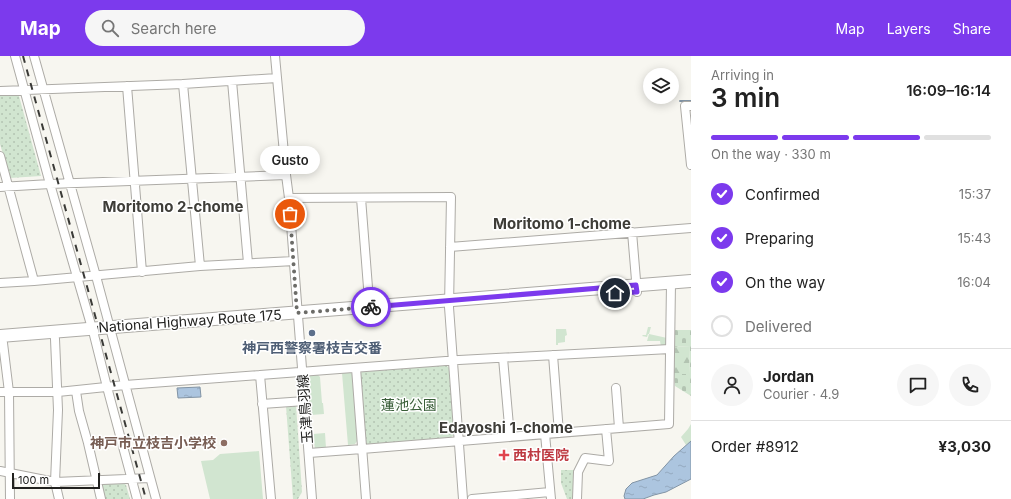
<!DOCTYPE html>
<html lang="en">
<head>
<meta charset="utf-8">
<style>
	body { margin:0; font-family:Inter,"Noto Sans JP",sans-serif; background:#f6f6f6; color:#222; height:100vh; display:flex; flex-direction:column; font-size:15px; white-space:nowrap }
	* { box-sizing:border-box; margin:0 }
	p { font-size:13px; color:#767676 }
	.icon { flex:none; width:22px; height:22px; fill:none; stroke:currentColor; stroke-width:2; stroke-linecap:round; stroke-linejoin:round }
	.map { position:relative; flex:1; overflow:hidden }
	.panel { display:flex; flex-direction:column; background:#fff; width:320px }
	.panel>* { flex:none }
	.controls { position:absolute; left:643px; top:12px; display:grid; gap:8px }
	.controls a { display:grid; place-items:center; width:36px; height:36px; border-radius:50%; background:#fff; box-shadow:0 2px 10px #0003; font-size:20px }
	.scale { position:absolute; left:12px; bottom:10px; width:88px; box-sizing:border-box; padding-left:4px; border:2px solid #21211f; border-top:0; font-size:11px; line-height:14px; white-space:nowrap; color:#21211f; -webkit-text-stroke:3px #fff; paint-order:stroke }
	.pin { position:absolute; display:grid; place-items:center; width:34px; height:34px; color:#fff; margin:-17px; border:2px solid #fff; border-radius:50%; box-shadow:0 1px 4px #0007 }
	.courier { position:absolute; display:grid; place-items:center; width:40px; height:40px; margin:-20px; border:3px solid #7c3aed; border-radius:50%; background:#fff; color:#222; box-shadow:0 1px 5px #0007 }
	.bubble { position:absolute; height:28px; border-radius:14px; background:#fff; box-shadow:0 2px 10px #0003; font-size:13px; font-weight:600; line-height:28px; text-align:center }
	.overview em { font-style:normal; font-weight:600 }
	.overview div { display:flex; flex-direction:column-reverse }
	.overview { display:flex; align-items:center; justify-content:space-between; height:68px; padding:0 20px }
	h1 { font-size:26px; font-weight:600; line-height:30px }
	.bar { display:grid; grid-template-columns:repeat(4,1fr); gap:6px 4px; align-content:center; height:48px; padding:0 20px }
	.bar i { height:5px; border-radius:3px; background:#e0e0e0 }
	.bar .selected { background:#7c3aed }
	.bar p { grid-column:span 4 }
	.line { display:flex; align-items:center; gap:10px; padding:0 20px; border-top:1px solid #e0e0e0 }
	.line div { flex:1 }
	.round { display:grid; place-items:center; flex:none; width:42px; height:42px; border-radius:21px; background:#f6f6f6 }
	ol { padding:0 20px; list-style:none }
	li { display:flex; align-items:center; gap:12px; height:44px }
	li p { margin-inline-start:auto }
	li .icon { padding:4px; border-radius:50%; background:#7c3aed; color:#fff; stroke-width:4 }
	li:last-child { color:#767676 }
	li i { width:22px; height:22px; border:2px solid #e0e0e0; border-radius:50% }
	header { display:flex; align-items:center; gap:24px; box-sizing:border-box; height:56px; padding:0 20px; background:#7c3aed; color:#fff }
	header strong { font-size:19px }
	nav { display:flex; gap:22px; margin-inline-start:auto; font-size:14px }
	.search { width:280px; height:36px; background:#f6f6f6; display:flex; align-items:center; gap:10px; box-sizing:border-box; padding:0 14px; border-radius:22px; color:#767676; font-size:15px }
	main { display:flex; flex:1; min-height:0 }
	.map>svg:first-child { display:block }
</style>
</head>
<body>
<header>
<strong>Map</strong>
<div class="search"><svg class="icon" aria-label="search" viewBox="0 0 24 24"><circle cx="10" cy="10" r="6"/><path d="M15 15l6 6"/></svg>Search here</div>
<nav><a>Map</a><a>Layers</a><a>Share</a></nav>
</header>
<main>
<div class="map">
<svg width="691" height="443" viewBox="0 0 691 443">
	<defs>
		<pattern id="forest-firs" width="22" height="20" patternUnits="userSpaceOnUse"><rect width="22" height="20" fill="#d1e5d0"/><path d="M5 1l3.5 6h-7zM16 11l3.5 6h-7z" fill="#b3c4b2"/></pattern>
		<pattern id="cemetery-stones" width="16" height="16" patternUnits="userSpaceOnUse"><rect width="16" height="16" fill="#d1e5d0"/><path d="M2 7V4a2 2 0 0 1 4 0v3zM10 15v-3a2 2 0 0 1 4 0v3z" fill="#b3c4b2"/></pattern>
		<pattern id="park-dots" width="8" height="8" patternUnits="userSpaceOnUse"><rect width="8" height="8" fill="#d1e5d0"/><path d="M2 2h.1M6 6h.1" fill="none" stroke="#b3c4b2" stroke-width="1.8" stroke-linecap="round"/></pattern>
		<pattern id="water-ripples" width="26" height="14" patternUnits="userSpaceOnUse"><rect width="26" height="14" fill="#acc5df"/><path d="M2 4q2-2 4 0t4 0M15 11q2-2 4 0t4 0" fill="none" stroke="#94a9bf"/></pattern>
	</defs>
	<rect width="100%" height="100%" fill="#f7f6f0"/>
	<path fill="#d1e5d0" d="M648,271h3l-2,7 18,4 1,4 -3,4 -4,1 -1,-6h-13l2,-7h-1l-1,3 -5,-1 1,-1h3z
		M556,273h10l1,6 -2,1v6l-7,1v2h-2z
		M350,316l2,2 5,67 -2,3 -7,1 -6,-72z
		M311,319h7l2,2 2,26h1l1,11 -13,1 -2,-38z
		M691,368v17l-5,4 -5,-8 7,-8z
		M325,377l1,15 -11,1 -2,-15z
		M259,395l4,48h-53l-9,-38 12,-1 7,-6z"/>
	<path fill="url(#forest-firs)" d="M690,290l-1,29 -16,-1v-27z"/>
	<path fill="url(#cemetery-stones)" d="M672,274h19v66l-16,-10 -1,-12h15l1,-28 -17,1z"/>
	<path fill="url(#park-dots)" d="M0,39h15l4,1 22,80 -31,2 -10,-34z
		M446,309l3,3 5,67 -3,2 -84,8 -4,-4 -5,-66 4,-3z
		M296,349l6,87 -4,7h-5l-7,-93z
		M561,414h14l-1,29h-7l-6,-16z
		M123,427l3,2 4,14h-27l-2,-15z"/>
	<path fill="url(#water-ripples)" stroke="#8294a5" d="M200,331l1,10 -23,1 -1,-10z
		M691,385v38l-25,13 -12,3 -11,4h-18l-1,-3 2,-7 6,-6 25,-8 17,-19z"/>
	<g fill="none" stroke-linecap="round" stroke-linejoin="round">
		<path stroke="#8294a5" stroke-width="2" d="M680,45h11"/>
		<defs>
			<path id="minor" d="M15,0l35,128 44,151 13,52 30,112
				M34,0l62,220 60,223
				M275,0l11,119 3,23 23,301
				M232,25l16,182
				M183,28l17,182
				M127,30l15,186
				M0,35l183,-7 94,-6
				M0,100l34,125
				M691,109l-6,-59h6
				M0,131l50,-3 236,-9
				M289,142l162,-1 -2,110 14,192
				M361,142l9,115
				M632,176l5,60
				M450,191l241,-19
				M0,227l34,-2 166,-15 94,-5
				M54,276l1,7 3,71 -3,72 4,17
				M3,287l6,49 1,107
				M553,299l6,78
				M503,302l7,79
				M356,312l10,131
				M260,319l11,124
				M616,332l3,40
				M76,335l3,20 9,32 13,56
				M0,336h58l67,-7 135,-10 199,-15 211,-11
				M262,348l43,-3
				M545,378l6,65
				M309,397l53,-4 307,-25 2,-141
				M0,415l55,11 95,-4
				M472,443l78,-7
				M577,443l1,-27 7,-14 24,3 -3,-32"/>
			<path id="highway" d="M0,280l691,-55"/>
		</defs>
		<use href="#minor" stroke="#adaba6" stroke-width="10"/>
		<use href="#highway" stroke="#adaba6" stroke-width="14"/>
		<use href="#minor" stroke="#fff" stroke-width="8"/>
		<use href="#highway" stroke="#fff" stroke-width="12"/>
		<path stroke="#3a3a37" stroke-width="2" stroke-dasharray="7 7" stroke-linecap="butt" d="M23,0l123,443"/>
	</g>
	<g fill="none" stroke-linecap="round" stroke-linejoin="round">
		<path stroke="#6c6c68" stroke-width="4" stroke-dasharray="0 7.2" d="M290,158l7,99 74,-6"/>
		<path stroke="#7c3aed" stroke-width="5" d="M371,251l265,-22 1,7 -22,1"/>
	</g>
	<circle fill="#5c6f8a" stroke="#fff" stroke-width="1.5" cx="312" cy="277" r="4"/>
	<circle fill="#8d6e63" stroke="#fff" stroke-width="1.5" cx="224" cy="387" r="4"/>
	<path fill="#e0444e" stroke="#fff" stroke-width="1.5" d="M502 393h4v4h4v4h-4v4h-4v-4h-4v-4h4z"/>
	<g text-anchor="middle" stroke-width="3" stroke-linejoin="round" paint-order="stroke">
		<g font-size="14" fill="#21211f" stroke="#fff">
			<text transform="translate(190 265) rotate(-4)" y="5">National Highway Route 175</text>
			<text transform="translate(305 353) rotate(-94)" y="5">玉津鳥羽線</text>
		</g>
		<g font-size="14" font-weight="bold" fill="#4e5e75" stroke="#fff">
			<text x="312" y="297">神戸西警察署枝吉交番</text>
		</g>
		<g font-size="14" fill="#395e38" stroke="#fff">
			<text x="409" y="354">蓮池公園</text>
		</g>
		<g font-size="14" font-weight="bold" fill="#785e54" stroke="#fff" text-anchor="end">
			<text x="216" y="392">神戸市立枝吉小学校</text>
		</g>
		<g font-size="14" font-weight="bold" fill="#be3a42" stroke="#fff" text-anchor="start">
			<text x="513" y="404">西村医院</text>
		</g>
		<g font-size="15" font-weight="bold" fill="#3e3d38" stroke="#fff">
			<text x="173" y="156">Moritomo 2-chome</text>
			<text x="562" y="173">Moritomo 1-chome</text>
			<text x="506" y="377">Edayoshi 1-chome</text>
		</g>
	</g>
</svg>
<div class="controls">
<a><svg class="icon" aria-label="layers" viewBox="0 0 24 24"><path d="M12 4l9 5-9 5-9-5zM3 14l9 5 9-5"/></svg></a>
</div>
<div class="scale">100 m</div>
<div class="pin" style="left:290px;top:158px;background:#ea580c"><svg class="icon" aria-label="bag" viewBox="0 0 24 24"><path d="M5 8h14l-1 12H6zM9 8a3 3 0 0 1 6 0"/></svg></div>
<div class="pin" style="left:615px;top:237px;background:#1f2937"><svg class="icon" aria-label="home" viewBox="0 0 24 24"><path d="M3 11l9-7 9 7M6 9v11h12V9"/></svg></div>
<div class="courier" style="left:371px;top:251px"><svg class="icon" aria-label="bike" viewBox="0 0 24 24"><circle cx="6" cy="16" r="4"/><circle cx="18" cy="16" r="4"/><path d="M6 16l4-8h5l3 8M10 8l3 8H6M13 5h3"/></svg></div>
<div class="bubble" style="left:260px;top:90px;width:60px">Gusto</div>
</div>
<section class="panel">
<div class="overview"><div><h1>3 min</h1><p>Arriving in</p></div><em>16:09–16:14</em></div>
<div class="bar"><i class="selected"></i><i class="selected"></i><i class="selected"></i><i></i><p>On the way · 330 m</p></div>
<ol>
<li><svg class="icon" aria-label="check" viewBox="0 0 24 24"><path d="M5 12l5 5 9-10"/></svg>Confirmed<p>15:37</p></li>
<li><svg class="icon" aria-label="check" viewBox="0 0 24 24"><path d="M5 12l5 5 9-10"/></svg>Preparing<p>15:43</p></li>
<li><svg class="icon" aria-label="check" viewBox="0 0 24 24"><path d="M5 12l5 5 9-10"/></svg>On the way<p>16:04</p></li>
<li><i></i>Delivered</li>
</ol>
<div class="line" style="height:72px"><a class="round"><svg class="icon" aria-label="person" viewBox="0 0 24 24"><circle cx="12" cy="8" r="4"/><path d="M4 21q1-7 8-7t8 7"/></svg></a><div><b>Jordan</b><p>Courier · 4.9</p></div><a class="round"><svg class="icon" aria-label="chat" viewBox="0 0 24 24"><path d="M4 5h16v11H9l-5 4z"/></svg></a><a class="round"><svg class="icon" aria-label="phone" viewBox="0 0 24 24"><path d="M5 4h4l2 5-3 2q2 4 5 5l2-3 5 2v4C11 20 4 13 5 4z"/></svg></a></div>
<div class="line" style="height:52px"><div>Order #8912</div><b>¥3,030</b></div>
</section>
</main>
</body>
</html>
